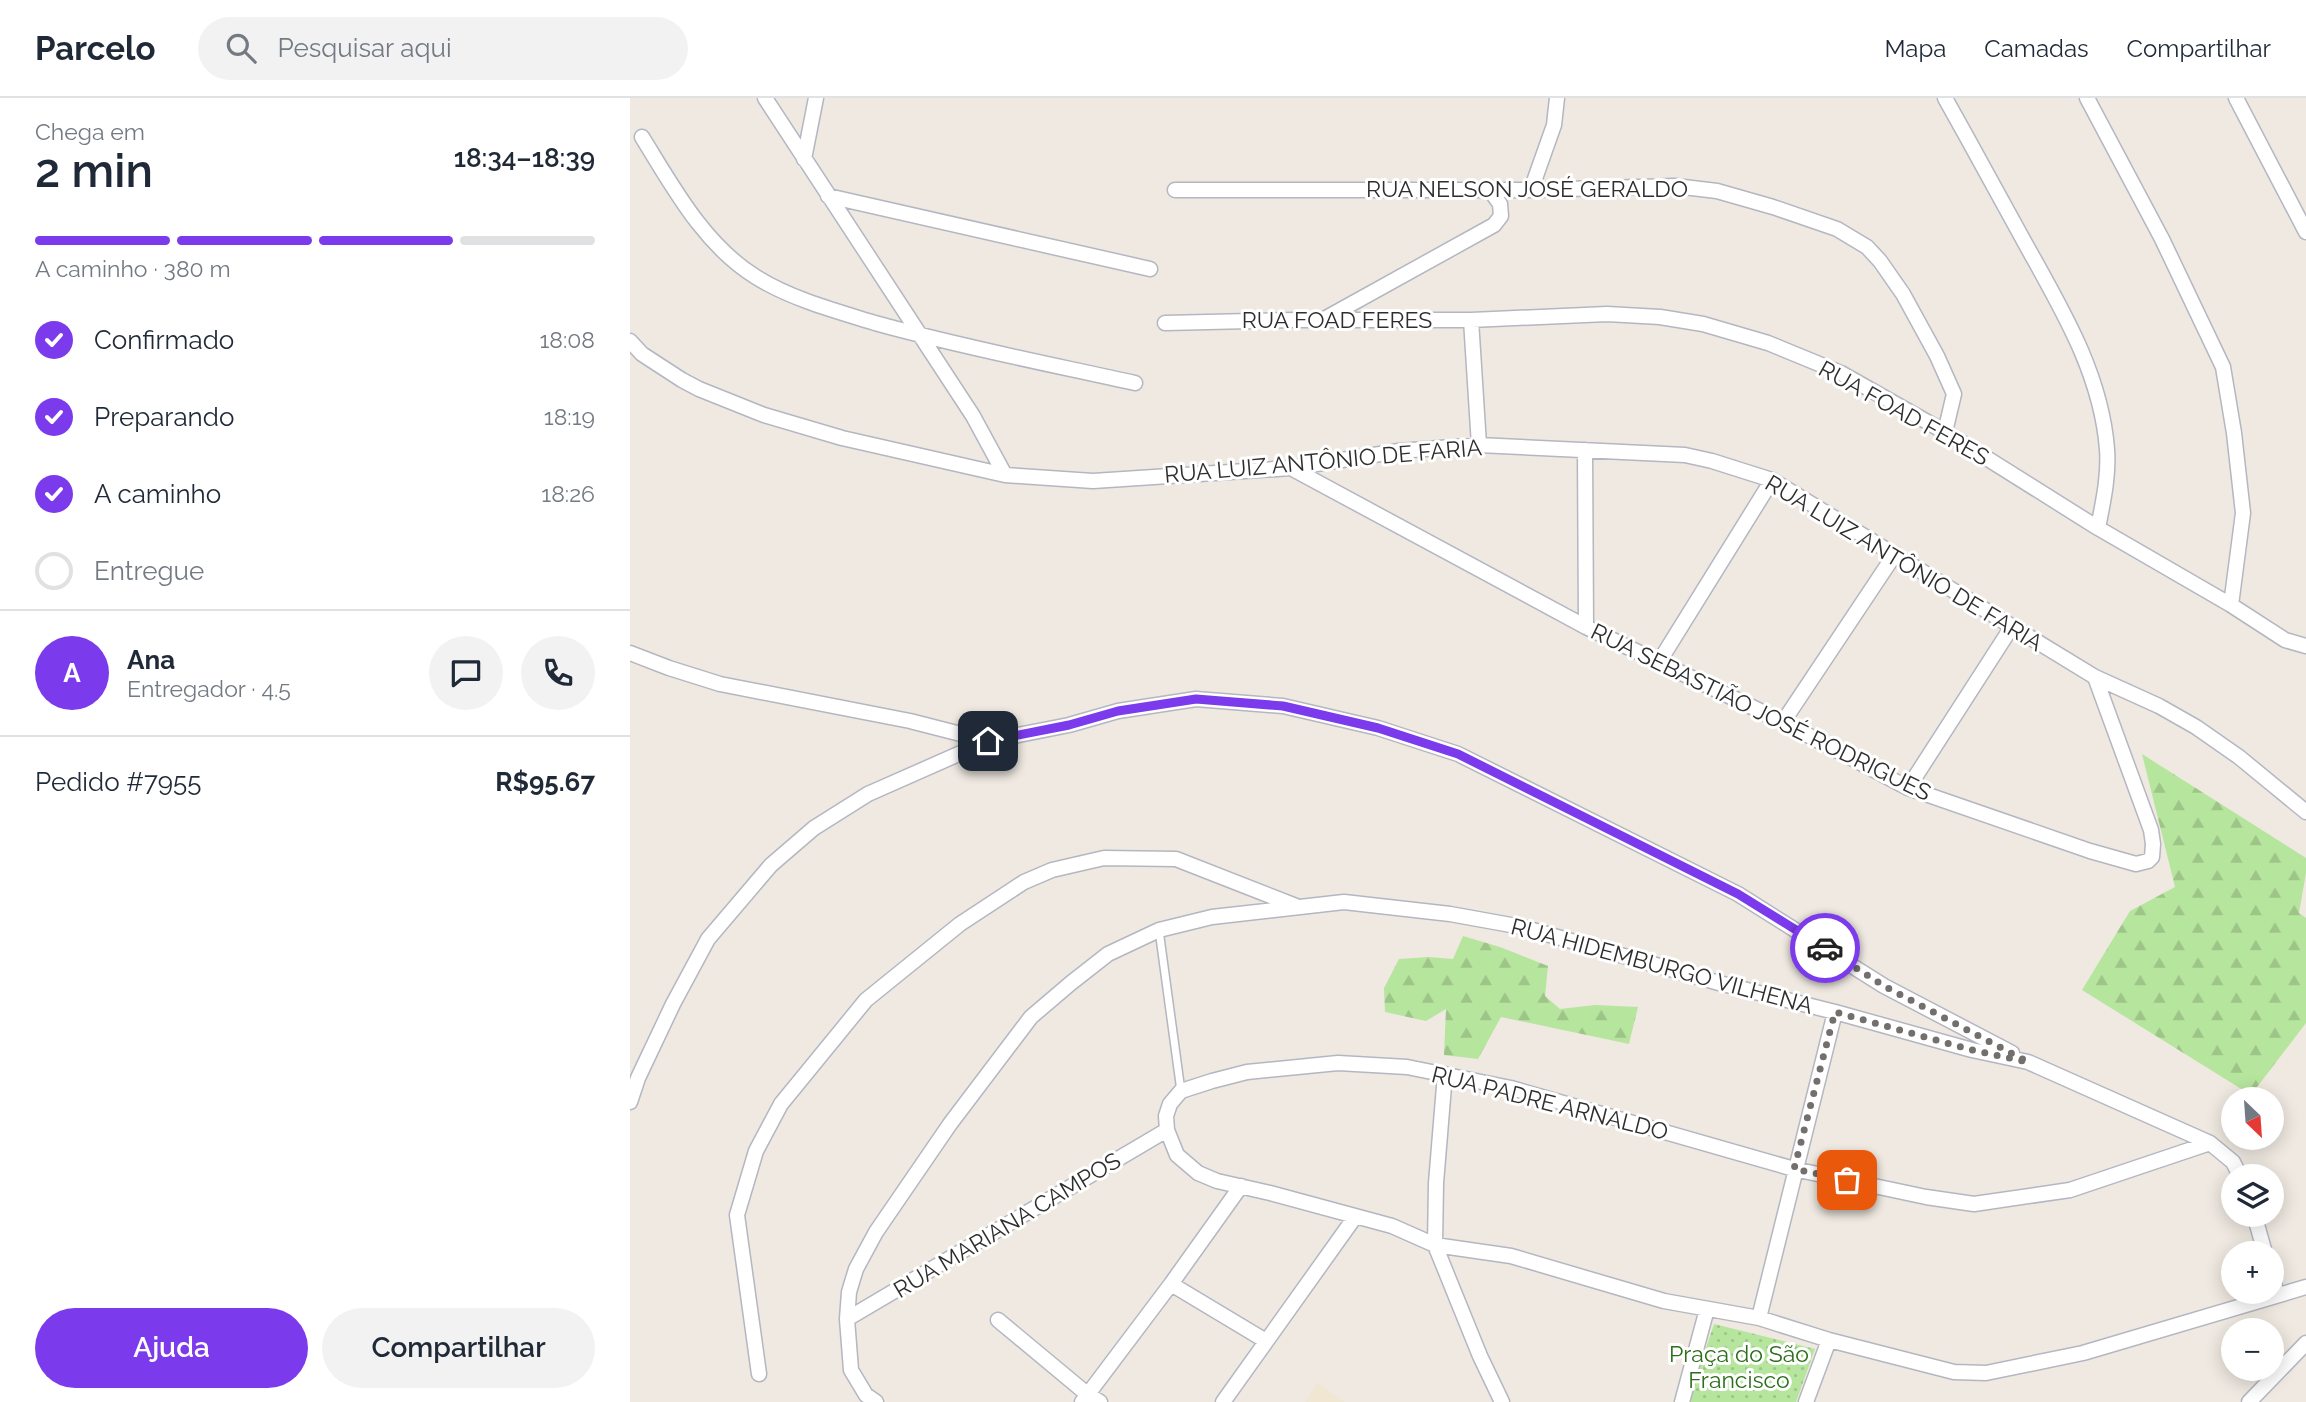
<!DOCTYPE html>
<html lang="pt">
<head>
<meta charset="utf-8">
<style>
	body { margin:0; font-family:Raleway,sans-serif; background:#f2f2f3; color:#1f2937; height:100vh; display:flex; flex-direction:column; font-size:26px; white-space:nowrap }
	* { box-sizing:border-box; margin:0 }
	p { font-size:23px; color:#747a83 }
	.icon { flex:none; width:38px; height:38px; fill:none; stroke:currentColor; stroke-width:2; stroke-linecap:round; stroke-linejoin:round }
	.map { position:relative; flex:1; overflow:hidden }
	.panel { display:flex; flex-direction:column; background:#fff; width:630px }
	.panel>* { flex:none }
	.needle { width:46px; rotate:155deg }
	.tools { position:absolute; left:1591px; top:989px; display:grid; gap:14px }
	.tools a { display:grid; place-items:center; width:63px; height:63px; border-radius:50%; background:#fff; box-shadow:0 4px 18px #0003; font-size:35px }
	.pin { position:absolute; display:grid; place-items:center; width:60px; height:60px; color:#fff; margin:-30px; border-radius:14px; box-shadow:0 4px 10px #0006 }
	.courier { position:absolute; display:grid; place-items:center; width:70px; height:70px; margin:-35px; border:5px solid #7c3aed; border-radius:50%; background:#fff; color:#222; box-shadow:0 2px 9px #0007 }
	.overview em { font-style:normal; font-weight:600 }
	.overview div { display:flex; flex-direction:column-reverse }
	.overview { display:flex; align-items:center; justify-content:space-between; height:119px; padding:0 35px }
	h1 { font-size:46px; font-weight:600; line-height:52px }
	.bar { display:grid; grid-template-columns:repeat(4,1fr); gap:10px 7px; align-content:center; height:84px; padding:0 35px }
	.bar i { height:9px; border-radius:5px; background:#e0e1e3 }
	.bar .on { background:#7c3aed }
	.bar p { grid-column:span 4 }
	.line { display:flex; align-items:center; gap:18px; padding:0 35px; border-top:2px solid #e0e1e3 }
	.line div { flex:1 }
	.round { display:grid; place-items:center; flex:none; width:74px; height:74px; border-radius:37px; background:#f2f2f3 }
	ol { padding:0 35px; list-style:none }
	li { display:flex; align-items:center; gap:21px; height:77px }
	li p { margin-inline-start:auto }
	li .icon { padding:7px; border-radius:50%; background:#7c3aed; color:#fff; stroke-width:4 }
	li:last-child { color:#747a83 }
	li i { width:38px; height:38px; border:4px solid #e0e1e3; border-radius:50% }
	.primary-button { display:flex; gap:14px; margin-top:auto; padding:14px 35px }
	.primary-button a { flex:1; height:80px; border-radius:42px; background:#7c3aed; color:#fff; font-size:28px; font-weight:600; line-height:80px; text-align:center }
	.primary-button a+a { background:#f2f2f3; color:#1f2937 }
	header { display:flex; align-items:center; gap:42px; box-sizing:border-box; height:98px; padding:0 35px; background:#fff; border-bottom:2px solid #e0e1e3 }
	header strong { font-size:33px }
	nav { display:flex; gap:38px; margin-inline-start:auto; font-size:24px }
	.search { width:490px; height:63px; background:#f2f2f3; display:flex; align-items:center; gap:18px; box-sizing:border-box; padding:0 24px; border-radius:38px; color:#747a83; font-size:26px }
	main { display:flex; flex:1; min-height:0 }
	.map>svg:first-child { display:block }
</style>
</head>
<body>
<header>
<strong>Parcelo</strong>
<div class="search"><svg class="icon" aria-label="search" viewBox="0 0 24 24"><circle cx="10" cy="10" r="6"/><path d="M15 15l6 6"/></svg>Pesquisar aqui</div>
<nav><a>Mapa</a><a>Camadas</a><a>Compartilhar</a></nav>
</header>
<main>
<section class="panel">
<div class="overview"><div><h1>2 min</h1><p>Chega em</p></div><em>18:34–18:39</em></div>
<div class="bar"><i class="on"></i><i class="on"></i><i class="on"></i><i></i><p>A caminho · 380 m</p></div>
<ol>
<li><svg class="icon" aria-label="check" viewBox="0 0 24 24"><path d="M5 12l5 5 9-10"/></svg>Confirmado<p>18:08</p></li>
<li><svg class="icon" aria-label="check" viewBox="0 0 24 24"><path d="M5 12l5 5 9-10"/></svg>Preparando<p>18:19</p></li>
<li><svg class="icon" aria-label="check" viewBox="0 0 24 24"><path d="M5 12l5 5 9-10"/></svg>A caminho<p>18:26</p></li>
<li><i></i>Entregue</li>
</ol>
<div class="line" style="height:126px"><b class="round" style="background:#7c3aed;color:#fff">A</b><div><b>Ana</b><p>Entregador · 4.5</p></div><a class="round"><svg class="icon" aria-label="chat" viewBox="0 0 24 24"><path d="M4 5h16v11H9l-5 4z"/></svg></a><a class="round"><svg class="icon" aria-label="phone" viewBox="0 0 24 24"><path d="M5 4h4l2 5-3 2q2 4 5 5l2-3 5 2v4C11 20 4 13 5 4z"/></svg></a></div>
<div class="line" style="height:91px"><div>Pedido #7955</div><b>R$95.67</b></div>
<div class="primary-button"><a>Ajuda</a><a>Compartilhar</a></div>
</section>
<div class="map">
<svg width="1676" height="1304" viewBox="0 0 1676 1304">
	<defs>
		<pattern id="forest-firs" width="22" height="20" patternUnits="userSpaceOnUse" patternTransform="scale(1.75)"><rect width="22" height="20" fill="#b6e59e"/><path d="M5 1l3.5 6h-7zM16 11l3.5 6h-7z" fill="#9dc588"/></pattern>
		<pattern id="park-dots" width="8" height="8" patternUnits="userSpaceOnUse" patternTransform="scale(1.75)"><rect width="8" height="8" fill="#b6e59e"/><path d="M2 2h.1M6 6h.1" fill="none" stroke="#9dc588" stroke-width="1.8" stroke-linecap="round"/></pattern>
	</defs>
	<rect width="100%" height="100%" fill="#efe9e1"/>
	<path fill="#f0e6d1" d="M688,1285l26,19h-39z"/>
	<path fill="url(#forest-firs)" d="M1512,656l164,104v15l-7,40 7,5v105l-55,72 -169,-105 48,-79 45,-24z
		M833,838l37,11 48,19 -3,30 15,13 35,-4 43,2 -9,37 -128,-27 -23,42 -34,-4 2,-46 -20,12 -41,-9 -1,-24 15,-29 30,-2 24,2z"/>
	<path fill="url(#park-dots)" d="M1084,1226l101,25 -19,53h-108z"/>
	<g fill="none" stroke-linecap="round" stroke-linejoin="round">
		<defs>
			<path id="service" d="M529,832l22,161"/>
			<path id="minor" d="M135,0l208,318 32,59
				M1315,0c27,48 53,96 80,145 36,65 76,130 82,206 2,27 -4,53 -9,79
				M1457,0l75,141 61,128 11,66 9,80 -12,92
				M1606,0l70,134
				M12,39c31,50 62,108 114,140 35,22 80,34 119,46 86,24 174,41 260,60
				M174,61l12,-61
				M545,92h356l144,-4 42,5 56,16 64,22 30,18 13,14 23,33 34,62 17,38 -9,38
				M901,92l23,-65 3,-27
				M198,98l322,73
				M696,220l168,-93 7,-9 -1,-12 -10,-14
				M841,222l8,125
				M535,225l132,-3h174l136,-6 53,3 43,7 65,19 73,30 104,59 153,96 133,77 54,35 21,6
				M0,243l12,13 40,26 17,9 65,26 78,23 163,37 88,6 198,-13 108,-17 80,-6 206,10 27,6 60,19 323,197 64,29 37,21 43,30 67,55
				M955,352l1,177
				M661,370l295,159 197,95 125,66 182,63 46,13 12,-3 4,-4 1,-13 -2,-14 -56,-153
				M0,555l39,15 51,16 190,37 78,20
				M1029,564l113,-182
				M1153,624l112,-168
				M1278,690l103,-160
				M815,976l-9,109 -1,62 45,111 22,46
				M0,1004l8,-24 35,-74 35,-65 63,-74 43,-37 54,-34 120,-53 81,-16 49,-14 78,-12 87,7 95,22 80,26 280,140 146,92 128,67
				M1580,1045l-140,47 -96,14 -48,-7 -132,-28 -283,-81 -104,-21 -69,-4 -91,9 -35,9 -31,10 -11,13 -4,12 1,14 10,25 21,18 19,8 53,12 122,33 43,19 76,11 153,45 95,17 70,22 125,32 32,1 97,-20 223,-66
				M1624,1116l11,39
				M1642,1177l5,20
				M541,1186l95,57
				M1129,1220l76,-306
				M217,1221l320,-189
				M368,1222l89,74 13,8
				M129,1276l-22,-159 19,-64 25,-47 85,-104 94,-76 64,-42 28,-12 52,-12 72,1 120,47
				M246,1304l-10,-7 -15,-25 -4,-51 2,-27 7,-23 20,-37 74,-108 81,-107 40,-34 37,-29 51,-24 53,-13 132,-15 106,12 72,13 197,56 116,29 137,38 56,12 182,81 23,19 7,14
				M452,1304l89,-118 70,-98
				M593,1304l132,-185
				M1052,1304l25,-93
				M1176,1304l23,-62
				M1619,1304l57,-59"/>
		</defs>
		<use href="#service" stroke="#b4b7c1" stroke-width="10"/>
		<use href="#minor" stroke="#b4b7c1" stroke-width="17"/>
		<use href="#service" stroke="#fff" stroke-width="7"/>
		<use href="#minor" stroke="#fff" stroke-width="14"/>
	</g>
	<g fill="none" stroke-linecap="round" stroke-linejoin="round">
		<path stroke="#726f6d" stroke-width="7" stroke-dasharray="0 12.6" d="M1195,850l59,38 144,76 -56,-12 -137,-38 -41,157 53,11"/>
		<path stroke="#7c3aed" stroke-width="9" d="M358,643l81,-16 49,-14 78,-12 87,7 95,22 80,26 280,140 87,54"/>
	</g>
	<g text-anchor="middle" stroke-width="6" stroke-linejoin="round" paint-order="stroke">
		<g font-size="23" fill="#2e2e2e" stroke="#fff">
			<text x="897" y="99">RUA NELSON JOSÉ GERALDO</text>
			<text x="707" y="230">RUA FOAD FERES</text>
			<text transform="translate(1274 315) rotate(29)" y="8">RUA FOAD FERES</text>
			<text transform="translate(693 363) rotate(-5)" y="8">RUA LUIZ ANTÔNIO DE FARIA</text>
			<text transform="translate(1274 465) rotate(31)" y="8">RUA LUIZ ANTÔNIO DE FARIA</text>
			<text transform="translate(1131 614) rotate(26)" y="8">RUA SEBASTIÃO JOSÉ RODRIGUES</text>
			<text transform="translate(1032 868) rotate(15)" y="8">RUA HIDEMBURGO VILHENA</text>
			<text transform="translate(920 1005) rotate(14)" y="8">RUA PADRE ARNALDO</text>
			<text transform="translate(377 1127) rotate(-31)" y="8">RUA MARIANA CAMPOS</text>
		</g>
		<g font-size="23" fill="#2c6e1b" stroke="#fff">
			<text x="1109" y="1264">Praça do São<tspan x="1109" dy="26">Francisco</tspan></text>
		</g>
	</g>
</svg>
<div class="tools">
<a><svg class="needle" viewBox="-14 -14 28 28"><path d="M0-13l5 13h-10z" fill="#e53935"/><path d="M0 13l5-13h-10z" fill="#747a83"/></svg></a>
<a><svg class="icon" aria-label="layers" viewBox="0 0 24 24"><path d="M12 4l9 5-9 5-9-5zM3 14l9 5 9-5"/></svg></a>
<a>+</a>
<a>−</a>
</div>
<div class="pin" style="left:1217px;top:1082px;background:#ea580c"><svg class="icon" aria-label="bag" viewBox="0 0 24 24"><path d="M5 8h14l-1 12H6zM9 8a3 3 0 0 1 6 0"/></svg></div>
<div class="pin" style="left:358px;top:643px;background:#1f2937"><svg class="icon" aria-label="home" viewBox="0 0 24 24"><path d="M3 11l9-7 9 7M6 9v11h12V9"/></svg></div>
<div class="courier" style="left:1195px;top:850px"><svg class="icon" aria-label="car" viewBox="0 0 24 24"><path d="M5 17H2v-5l4-1 3-4h7l3 4 3 1v5h-3M9 17h6M6 11h13"/><circle cx="7" cy="17" r="2"/><circle cx="17" cy="17" r="2"/></svg></div>
</div>
</main>
</body>
</html>
